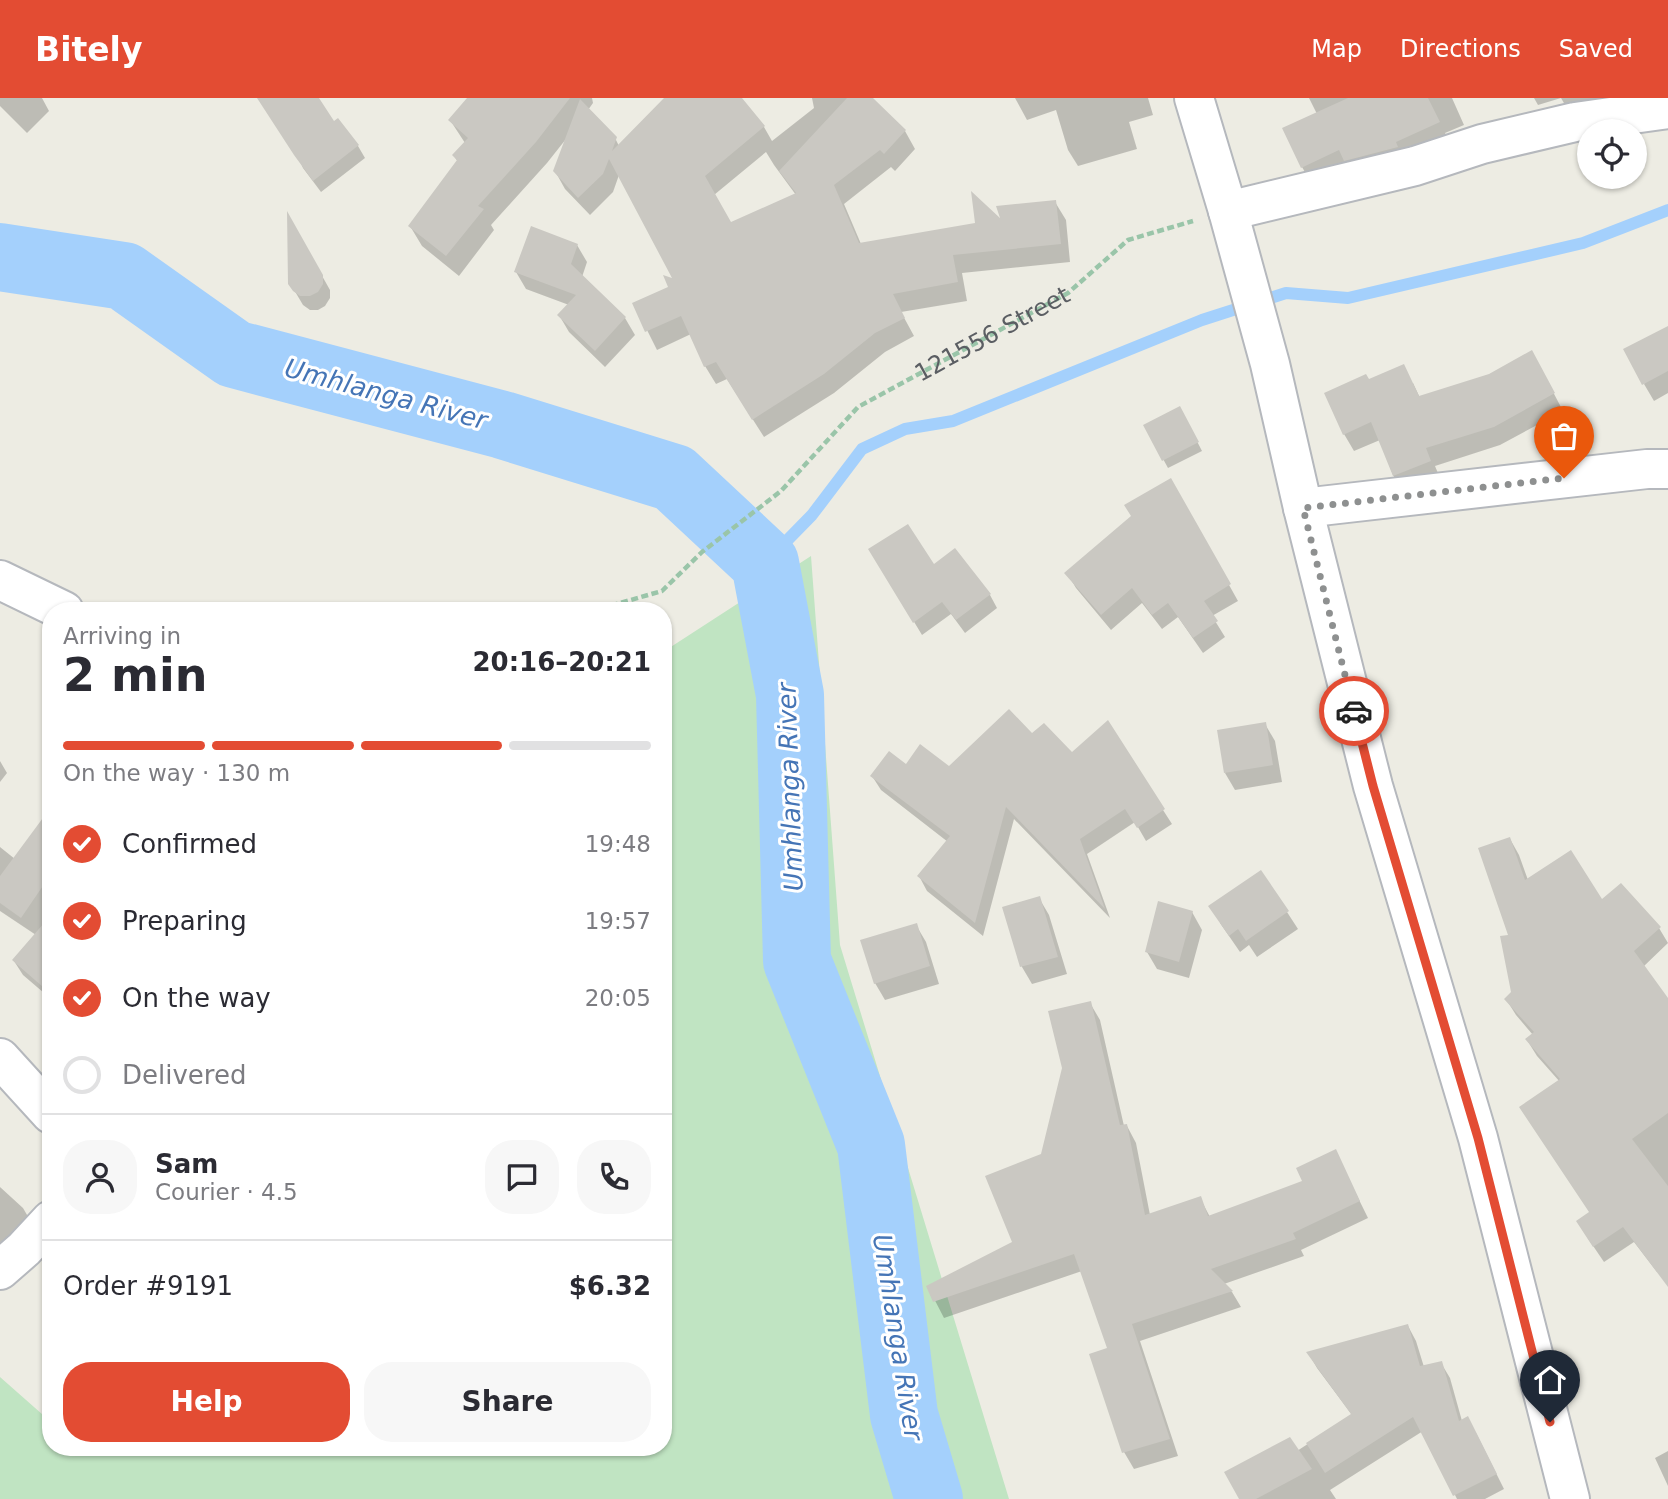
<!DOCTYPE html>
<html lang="en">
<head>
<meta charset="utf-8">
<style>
	body { margin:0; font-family:"DejaVu Sans",sans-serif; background:#f7f7f7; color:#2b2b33; height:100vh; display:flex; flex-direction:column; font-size:26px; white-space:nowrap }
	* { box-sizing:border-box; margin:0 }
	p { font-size:23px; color:#7c7c81 }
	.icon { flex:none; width:38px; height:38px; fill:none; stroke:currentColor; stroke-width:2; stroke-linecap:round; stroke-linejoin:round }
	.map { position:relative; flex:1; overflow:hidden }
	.side { position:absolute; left:42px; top:504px; width:630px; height:854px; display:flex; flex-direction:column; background:#fff; border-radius:28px; box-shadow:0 2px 5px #0004 }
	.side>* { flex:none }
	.controls { position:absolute; left:1577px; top:21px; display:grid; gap:14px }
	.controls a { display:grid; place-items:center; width:70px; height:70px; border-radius:50%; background:#fff; box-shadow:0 2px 5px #0004; font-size:35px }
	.pin { position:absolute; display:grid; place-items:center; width:60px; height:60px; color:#fff; margin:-72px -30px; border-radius:50% 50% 50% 0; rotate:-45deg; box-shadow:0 0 7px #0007 }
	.pin .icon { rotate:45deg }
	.courier { position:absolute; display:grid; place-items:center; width:70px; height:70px; margin:-35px; border:5px solid #e34c33; border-radius:50%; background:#fff; color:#222; box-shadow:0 2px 9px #0007 }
	.overview em { font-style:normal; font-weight:800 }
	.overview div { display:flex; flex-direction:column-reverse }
	.overview { display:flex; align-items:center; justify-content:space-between; height:119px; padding:0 21px }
	h1 { font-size:46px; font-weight:800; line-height:52px }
	.bar { display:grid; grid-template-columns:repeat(4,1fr); gap:10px 7px; align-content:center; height:84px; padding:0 21px }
	.bar i { height:9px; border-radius:5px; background:#e1e1e2 }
	.bar .current { background:#e34c33 }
	.bar p { grid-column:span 4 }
	.line { display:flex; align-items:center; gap:18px; padding:0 21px; border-top:2px solid #e1e1e2 }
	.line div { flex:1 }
	.round { display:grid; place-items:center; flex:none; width:74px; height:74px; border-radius:28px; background:#f7f7f7 }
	ol { padding:0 21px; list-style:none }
	li { display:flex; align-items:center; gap:21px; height:77px }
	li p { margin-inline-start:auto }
	li .icon { padding:7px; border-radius:50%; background:#e34c33; color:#fff; stroke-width:4 }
	li:last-child { color:#7c7c81 }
	li i { width:38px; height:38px; border:4px solid #e1e1e2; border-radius:50% }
	.button { display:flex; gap:14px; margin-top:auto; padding:14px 21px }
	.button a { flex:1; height:80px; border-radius:28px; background:#e34c33; color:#fff; font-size:28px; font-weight:800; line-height:80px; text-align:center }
	.button a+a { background:#f7f7f7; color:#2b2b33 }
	header { display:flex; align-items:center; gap:42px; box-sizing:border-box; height:98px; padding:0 35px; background:#e34c33; color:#fff }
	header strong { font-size:33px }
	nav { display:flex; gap:38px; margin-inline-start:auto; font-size:24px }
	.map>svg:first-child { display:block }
</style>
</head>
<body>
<header>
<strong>Bitely</strong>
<nav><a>Map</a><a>Directions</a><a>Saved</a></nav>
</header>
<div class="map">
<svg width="1668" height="1401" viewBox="0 0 1668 1401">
	<rect width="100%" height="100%" fill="#edece3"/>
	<path fill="#c0e4c2" d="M811,458l29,389 169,554h-1009v-122l51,45v25h612v-795z"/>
	<path fill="#0003" fill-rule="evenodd" d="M0,0h42l7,13 -22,22 -27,-27z
		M272,0h45l16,26 5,-4 20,26 7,12 -44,34 -18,-24z
		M470,0h122l1,5 -5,7 27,28 4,8 47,-48h74l24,29 8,14 42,-33 -2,-10h58l35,33 10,18 -20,22 -4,-4 -47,37 17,40 143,-19 51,-23 11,18 4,42 -108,11 5,28 -66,11 13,24 -29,16 -51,41 -70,44 -37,-58 -11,5 -11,-18 -14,-32 -34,16 -23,-46 36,-16 6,-6 -57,-107 -6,17 -23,23 -25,-26 -10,-18 11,-32 -19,24 -56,62 3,5 -35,46 -37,-30 -12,-20 48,-64 -4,-6 11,-13 -15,-23zM766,54l8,13 22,30 -66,29 -16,-29z
		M1015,0h133l5,17 -24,7 8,27 -59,17 -10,-16 -12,-40 -29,10z
		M1309,0h143l12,27 -19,8 6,11 -136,45 -13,-22 15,-53z
		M1534,0h72l-38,12 -7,-12 -23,7z
		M289,119l41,73v8l-5,8 -7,4h-8l-7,-5 -13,-22z
		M577,147l10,17 -5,15 43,41 10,17 -30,32 -36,-35 -10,-17 10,-10 -43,-16 -10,-17z
		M1668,230v65l-14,8 -10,-17z
		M1541,271l22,42 -63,34 -65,21 5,12 -37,14 -10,-17 -13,-35 -26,11 -10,-17 24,-53 45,2 7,15z
		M1184,318l18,35 -34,17 -23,-42z
		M1171,383l67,120 -26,15 13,21 -22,16 -25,-36 -16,12 -20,-26 -31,27 -35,-42 -9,-15 66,-57z
		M870,451l63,18 57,28 7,13 -32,25 -14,-19 -29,21z
		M1265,626l10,17 7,41 -47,8 -10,-17z
		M1032,638l40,19 91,55 9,14 -26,17 -11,-19 -48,32 23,64 -96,-99 -31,117 -56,-45 -8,-15 29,-34 -67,-52 -9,-14 34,-10 43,2z
		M0,663l7,12 -7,9z
		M51,712v189l-28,-24 -9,-14 22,-26 -36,-24v-64l15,12z
		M1510,741l9,16 9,25 74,22 57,26 9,15 -25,24 25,34v263l-11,8 -23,-30 -30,20 -17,-25 3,-24 -30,-131 -23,-26 -10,-16 6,-5 -17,-20 -10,-16 7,-6 -3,-57z
		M1261,774l37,57 -41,28 -8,-12 -9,7 -20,-29z
		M1039,800l10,17 18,59 -35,10 -10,-17 -17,-59z
		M1192,814l10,18 -13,48 -32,-9 -10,-17z
		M916,827l10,17 13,42 -54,16 -10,-17z
		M1090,905l10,17 24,106h3l9,17 14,72 50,-17 10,19 95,-35 30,-31 33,67 -67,32 3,6 -80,28 8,8 9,15 -101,34 38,115 -44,13 -10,-17 -32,-97 17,-6 -27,-78 -138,47 -16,-31 86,-45z
		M0,1089l23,21 7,12 -30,32z
		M1408,1228l8,15 8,26 17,-4 9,15 12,43 14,12 28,56 -19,10h-28l-34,-68 -93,59 6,9h-95l56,-48 55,-36 -35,-47 -8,-14z
		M1668,1353v35l-13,-28z"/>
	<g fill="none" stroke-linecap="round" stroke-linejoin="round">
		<path stroke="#a4d0fc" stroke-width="12" d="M765,465l47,-48 50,-66 43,-20 48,-8 249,-101 84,-27 62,5 235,-55 85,-33"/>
		<path stroke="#a4d0fc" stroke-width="68" d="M0,159l124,19 110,78 269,71 171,53 91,85 25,132 7,266 74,184 33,270 25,84"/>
	</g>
	<path fill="#cac8c2" d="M257,0h62l15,23 4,-3 21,27 -46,36 -19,-26z
		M467,0h103l-34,44 -58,64 6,3 -38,47 -38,-30 49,-66 -5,-5 16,-17 -20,-18z
		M664,0h78l23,28 -60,50 26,46 65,-29 -17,-22 68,-73h26l33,32 -22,24 -4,-4 -46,35 25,58 116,-20 -4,-32 29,27 -4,-12 60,-6 5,44 -108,11 5,27 -65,12 12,24 -30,15 -51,41 -72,46 -36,-58 -12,5 -23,-51 -36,16 -13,-29 36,-16 -5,-12 9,3 -63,-119 -6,15 -25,24 -25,-27 27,-72 37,38 -5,14z
		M1348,0h80l12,24 -44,20 2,5 -54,14 -5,-11 -38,18 -19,-40z
		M287,113l36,64v9l-5,8 -8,4h-10l-7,-5 -5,-7z
		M531,128l47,18 -7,20 55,53 -31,34 -38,-36 19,-20 -62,-23z
		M1668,228v45l-26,14 -19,-36z
		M1532,252l23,43 -61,34 -68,21 5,13 -38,15 -22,-54 -28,13 -19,-42 42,-19 3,5 35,-15 15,32 70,-22z
		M1180,308l19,36 -37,19 -19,-36z
		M1171,380l60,106 -27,17 14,20 -25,17 -25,-35 -16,12 -20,-27 -31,27 -37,-42 67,-57 -7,-11z
		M908,426l26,40 21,-16 36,46 -35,26 -14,-18 -29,21 -45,-74z
		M1009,611l23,24 12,-10 28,29 36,-32 57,89 -28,19 -12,-19 -45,30 25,70 -99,-102 -31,116 -58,-47 33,-40 -80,-60 19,-25 17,13 14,-20 29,22z
		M1266,624l7,43 -49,8 -7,-43z
		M51,709v67l-30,44 -21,-15v-27z
		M1510,739l15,43 46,-30 31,49 19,-16 40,44 -27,24 34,47v115l-36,26 36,47v101l-45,-60 -30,20 -17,-26 13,-9 -70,-105 41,-28 -35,-40 9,-7 -30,-33 7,-7 -11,-56 8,-1 -30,-87z
		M1261,772l28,41 -43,30 -8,-12 -9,7 -21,-30z
		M1040,798l18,61 -38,10 -18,-60z
		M1158,803l35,10 -14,51 -34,-10z
		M51,817v79l-39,-34z
		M917,825l13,43 -56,18 -14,-44z
		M1091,903l29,124 7,-1 18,91 56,-19 7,20 94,-35 -6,-13 40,-19 24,52 -67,32 3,6 -85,30 22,22 -101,33 38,115 -48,14 -33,-99 18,-6 -33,-94 -141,48 -7,-16 86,-44 -27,-66 56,-22 21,-86 -14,-57z
		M1408,1226l12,42 22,-5 17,60 9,-5 29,58 -44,22 -40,-79 -88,56 -19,-30 45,-29 -45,-62z
		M1290,1339l22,32 -56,30h-17l-15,-27z"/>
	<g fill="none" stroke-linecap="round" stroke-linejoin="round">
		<defs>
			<path id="minor" d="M1228,113l187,-45 67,-22 93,-22 93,-13
				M1303,410l344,-39h21
				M0,482l64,31
				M0,960l51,56
				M0,1172l24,-21 27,-29"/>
			<path id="tertiary" d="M1194,0l34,113 42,153 33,144 70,278 105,352 92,361"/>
		</defs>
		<use href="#minor" stroke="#b5b8bd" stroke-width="42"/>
		<use href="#tertiary" stroke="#b5b8bd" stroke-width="42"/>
		<path stroke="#9ac5a9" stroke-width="4.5" stroke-dasharray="7 3.5" stroke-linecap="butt" id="s1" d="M602,513l11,-6 49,-14 40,-39 79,-61 77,-84 210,-114 60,-53 65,-19"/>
		<use href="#minor" stroke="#fff" stroke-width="38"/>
		<use href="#tertiary" stroke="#fff" stroke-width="38"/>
	</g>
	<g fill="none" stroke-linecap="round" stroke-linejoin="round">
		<path stroke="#8e9090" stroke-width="7" stroke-dasharray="0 12.6" d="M1354,613l-51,-203 261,-30"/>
		<path stroke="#e34c33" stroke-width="9" d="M1354,613l19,75 105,352 72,284"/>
	</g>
	<g text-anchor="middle" stroke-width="6" stroke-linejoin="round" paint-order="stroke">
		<g font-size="24" fill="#5b5e63" stroke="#fff">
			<text dy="8" stroke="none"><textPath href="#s1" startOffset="486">121556 Street</textPath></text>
		</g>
		<g font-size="26" font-style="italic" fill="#4575b6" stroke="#fff">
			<text transform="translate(386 296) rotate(15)" y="9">Umhlanga River</text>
			<text transform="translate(790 689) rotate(-92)" y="9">Umhlanga River</text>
			<text transform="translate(898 1239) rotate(81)" y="9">Umhlanga River</text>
		</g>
	</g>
</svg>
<div class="controls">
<a><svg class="icon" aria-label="locate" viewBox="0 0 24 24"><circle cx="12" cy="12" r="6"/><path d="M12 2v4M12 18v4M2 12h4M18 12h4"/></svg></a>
</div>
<div class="pin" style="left:1564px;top:380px;background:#ea580c"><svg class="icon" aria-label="bag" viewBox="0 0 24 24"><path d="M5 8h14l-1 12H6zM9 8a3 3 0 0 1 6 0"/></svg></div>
<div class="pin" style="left:1550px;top:1324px;background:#1f2937"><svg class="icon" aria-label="home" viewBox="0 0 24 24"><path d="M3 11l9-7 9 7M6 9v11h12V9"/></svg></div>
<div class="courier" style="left:1354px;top:613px"><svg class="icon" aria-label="car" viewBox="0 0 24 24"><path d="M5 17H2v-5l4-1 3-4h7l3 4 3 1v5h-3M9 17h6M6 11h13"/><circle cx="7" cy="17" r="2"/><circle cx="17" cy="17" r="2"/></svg></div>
<section class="side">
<div class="overview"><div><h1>2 min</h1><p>Arriving in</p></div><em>20:16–20:21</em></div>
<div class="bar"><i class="current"></i><i class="current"></i><i class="current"></i><i></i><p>On the way · 130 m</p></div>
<ol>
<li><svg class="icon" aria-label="check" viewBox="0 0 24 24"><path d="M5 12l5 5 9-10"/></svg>Confirmed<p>19:48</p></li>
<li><svg class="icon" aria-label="check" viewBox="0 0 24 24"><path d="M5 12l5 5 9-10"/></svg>Preparing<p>19:57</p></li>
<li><svg class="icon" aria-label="check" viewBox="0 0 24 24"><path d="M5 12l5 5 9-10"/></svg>On the way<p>20:05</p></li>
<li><i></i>Delivered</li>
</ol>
<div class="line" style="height:126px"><a class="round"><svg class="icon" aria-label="person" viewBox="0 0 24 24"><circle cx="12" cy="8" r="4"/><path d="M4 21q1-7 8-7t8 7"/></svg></a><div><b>Sam</b><p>Courier · 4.5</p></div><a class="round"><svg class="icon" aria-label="chat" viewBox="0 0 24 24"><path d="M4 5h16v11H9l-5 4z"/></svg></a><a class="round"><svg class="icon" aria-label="phone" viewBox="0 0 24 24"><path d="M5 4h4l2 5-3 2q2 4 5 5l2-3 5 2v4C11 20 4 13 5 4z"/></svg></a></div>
<div class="line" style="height:91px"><div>Order #9191</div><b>$6.32</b></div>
<div class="button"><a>Help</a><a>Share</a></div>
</section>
</div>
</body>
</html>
